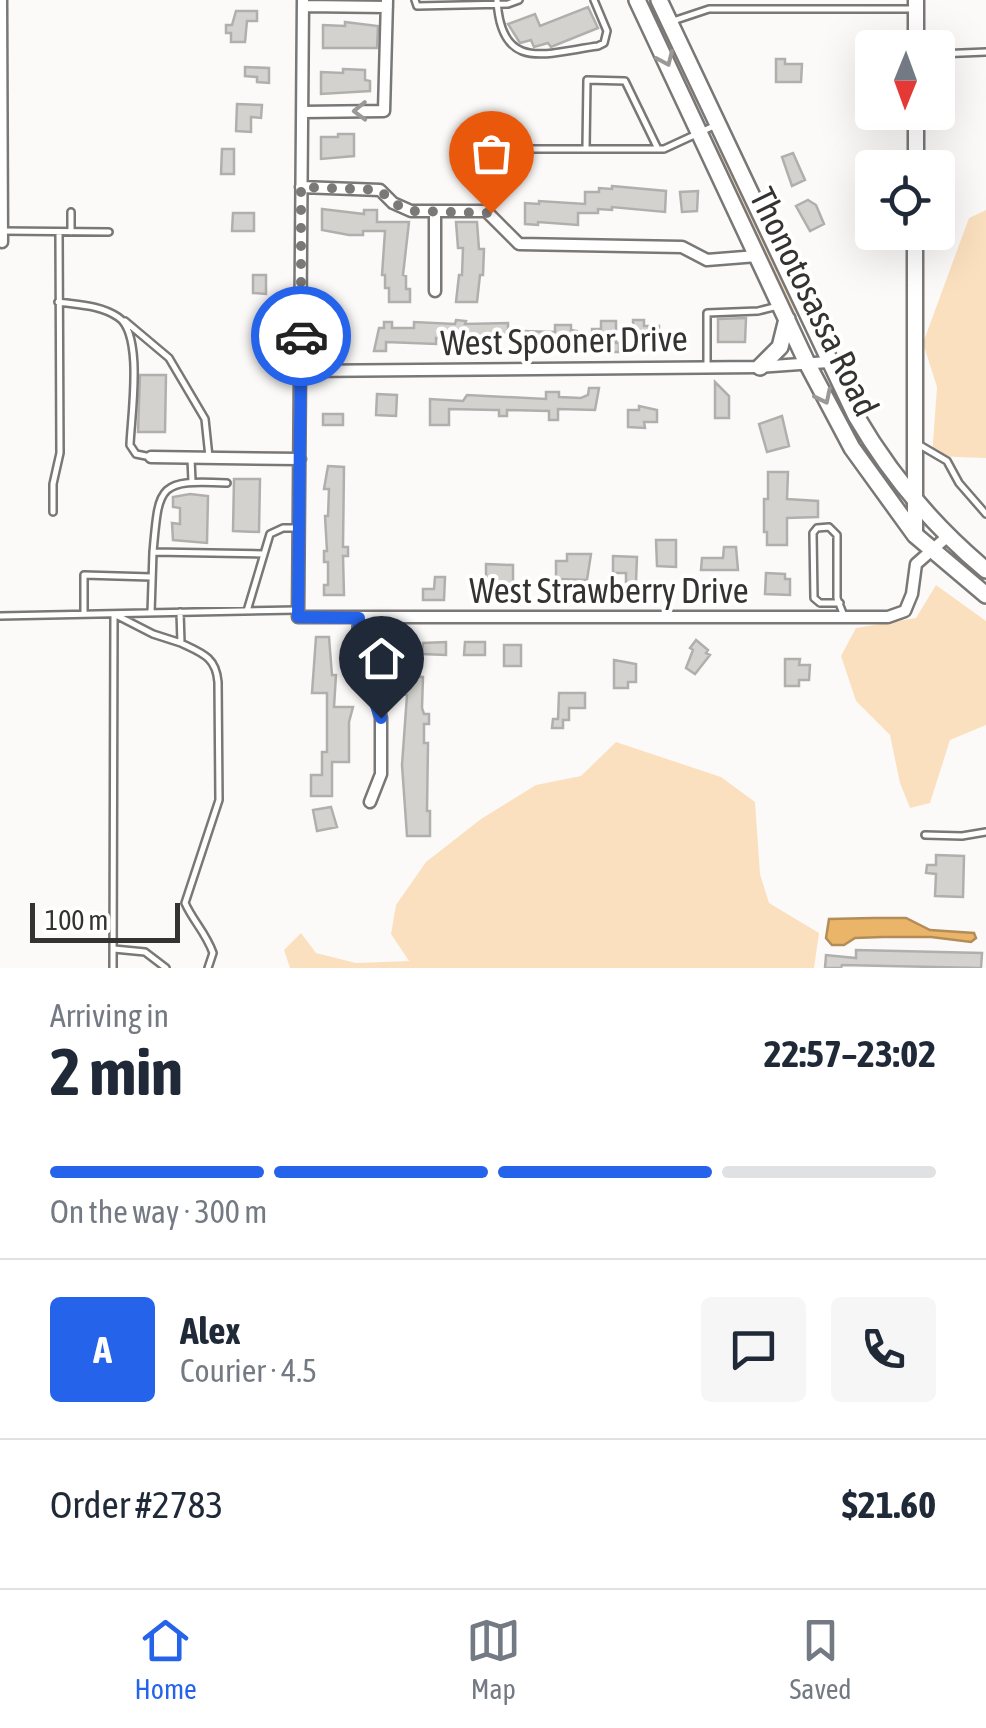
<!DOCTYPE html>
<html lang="en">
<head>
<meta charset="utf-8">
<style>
	body { margin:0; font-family:"Asap Condensed",sans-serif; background:#f6f6f7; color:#1f2937; height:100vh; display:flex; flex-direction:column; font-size:38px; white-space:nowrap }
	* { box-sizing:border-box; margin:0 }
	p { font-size:32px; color:#747a83 }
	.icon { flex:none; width:55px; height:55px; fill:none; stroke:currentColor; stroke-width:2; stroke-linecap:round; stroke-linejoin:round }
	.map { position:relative; height:968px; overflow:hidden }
	.panel { display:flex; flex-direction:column; background:#fff; flex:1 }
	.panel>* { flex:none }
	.needle { width:65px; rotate:181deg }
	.controls { position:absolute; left:855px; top:30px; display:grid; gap:20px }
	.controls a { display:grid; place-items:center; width:100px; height:100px; border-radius:10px; background:#fff; box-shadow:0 10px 40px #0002; font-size:50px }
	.scale { position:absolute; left:30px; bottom:25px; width:150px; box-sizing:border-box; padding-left:10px; border:5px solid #343332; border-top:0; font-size:28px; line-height:35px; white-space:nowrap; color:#343332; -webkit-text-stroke:8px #fff; paint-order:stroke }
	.pin { position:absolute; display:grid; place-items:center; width:85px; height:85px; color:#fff; margin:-102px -42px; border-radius:50% 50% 50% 0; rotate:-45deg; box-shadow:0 0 10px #0007 }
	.pin .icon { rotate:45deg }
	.courier { position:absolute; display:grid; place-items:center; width:100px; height:100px; margin:-50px; border:8px solid #2563eb; border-radius:50%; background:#fff; color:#222; box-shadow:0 2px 12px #0007 }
	.head em { font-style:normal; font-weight:700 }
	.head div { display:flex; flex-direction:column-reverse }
	.head { display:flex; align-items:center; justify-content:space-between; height:170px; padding:0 50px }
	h1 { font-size:65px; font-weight:700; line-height:75px }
	.bar { display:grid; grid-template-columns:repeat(4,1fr); gap:15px 10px; align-content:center; height:120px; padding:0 50px }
	.bar i { height:12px; border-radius:8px; background:#e0e1e3 }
	.bar .selected { background:#2563eb }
	.bar p { grid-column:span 4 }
	.line { display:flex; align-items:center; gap:25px; padding:0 50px; border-top:2px solid #e0e1e3 }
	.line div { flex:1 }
	.round { display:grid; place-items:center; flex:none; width:105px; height:105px; border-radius:10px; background:#f6f6f7 }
	.dock { display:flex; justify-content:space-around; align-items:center; height:140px; border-top:2px solid #e0e1e3; background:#fff; font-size:28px; color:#747a83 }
	.dock a { display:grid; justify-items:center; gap:5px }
	.dock .selected { color:#2563eb }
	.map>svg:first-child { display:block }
</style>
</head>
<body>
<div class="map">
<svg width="986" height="968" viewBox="0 0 986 968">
	<rect width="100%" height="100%" fill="#fcfaf8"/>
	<path fill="#fbe0bf" d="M644,0h8l40,84 5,20 -13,-16z
		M716,144l15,23 53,113 18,52 -76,-156z
		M986,210v248l-54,-2 5,-69 -14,-44 46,-125z
		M936,585l50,36v104l-36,15 -20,63 -20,5 -10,-25 -10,-48 -34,-34 -15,-45 15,-28 60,-10z
		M616,742l105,35 34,25 5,72 9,29 50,30 -5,35h-524l-6,-18 17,-17 15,20 40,10 53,-2 -18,-27 5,-29 30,-43 55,-43 55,-34 45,-9z"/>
	<path fill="#eab469" stroke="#b38d58" stroke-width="2.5" d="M873,918h33l24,12 44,3 2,5 -5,4 -40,-5h-48l-28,1 -11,7h-12l-6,-7 3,-19z"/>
	<path fill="#d4d2cf" stroke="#b1afad" stroke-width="2.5" d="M588,7l10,21 -47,19 -3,-4 -14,4 -3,-7 -11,3 -12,-19 27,-10 5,12z
		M236,11h21v10h-10l-2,21h-14v-9h-5v-8h6z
		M345,22l33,4 -1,22h-54v-23l22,1z
		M776,59h9v5h17l-1,18h-25z
		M245,67l24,1v15l-12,-1v-5l-12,-1z
		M343,69l22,1v10l5,1v10l-49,3v-22l22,1z
		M237,104l25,1 -1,13 -10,-1v15l-15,-1z
		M338,134h16v22l-33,3v-22h17z
		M222,149h12v25h-13z
		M793,153l12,27 -13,6 -10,-29z
		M612,186l54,5 -1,21 -53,-5v3l-14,-1v4h-20v12l-40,-3v3l-13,-1v-21l14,1v-3l46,3v-12h14v-4l13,1z
		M698,191l-1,20 -15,1 -2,-20z
		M808,200l8,5 8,19 -14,7 -14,-25z
		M322,209l42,5v-4h13v12h32l-6,53 3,1v13h4v13h-21v-14h-4v-13h-3l3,-44h-22v4h-14l-27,-5z
		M233,213h21v18h-22z
		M456,222h21l2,27h5l-1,26h-3l-3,27h-21l3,-27h3l1,-27h-5z
		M253,275h13v19l-13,-1z
		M326,315h12v25h-14z
		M746,318l-1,24h-27v-23z
		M456,320l10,1 -1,3 43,-1v14l-72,1v6l-50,-2v9h-12l5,-23h5v-6h8v6h22v-6l41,2z
		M633,320h11v6h15v14h-26z
		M601,321h15v22h3v9h-10v-8l-17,-4v-11h9z
		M555,325h16v5l6,1v13l-55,1 1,-14 32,1z
		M140,375h26l-1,57h-27z
		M715,382l14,14v22h-14z
		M589,388h10l-4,22 -37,-1v11h-9v-9l-42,-1v6h-8v-6h-4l-46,-1v16h-19v-26l33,2 4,-6 79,4v-7h13v5l22,1 7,-3z
		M377,394l20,1 -1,21 -20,-1z
		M639,406l18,4v12h-13l1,6 -17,-1v-17h11z
		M323,414h20v11h-20z
		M782,416l7,30 -22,6 -8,-28z
		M328,466l16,1 -1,80h5v9h-5l1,39h-20v-10h4v-23h-4v-11h3l-2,-35h3l1,-27h-5z
		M768,472h20l-1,27 31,2v16l-31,1v27h-20v-13h-3v-33h4z
		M234,479h26l-1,53 -26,-1z
		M190,494l18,2 -1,47 -34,-3 -1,-17 8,1v-16l-7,-1v-10z
		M656,540h20v27l-19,-1z
		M724,547h12l2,23h-37l1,-12h21z
		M567,554h24l-4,26 -31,-1v-18h11z
		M613,556l24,1 -1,25h-10v-9h-13z
		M486,564l27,1v19h-15l-5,6h-7z
		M766,573l19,1v5h5v16l-25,-1z
		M435,577h10l-1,23h-21v-11h11z
		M316,637h13l3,38h4l-2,32h19l-4,15v40h-17v34h-21v-21h11v-23h5v-59h-15z
		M381,638l17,1 -1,25h-13z
		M696,640l12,10 -2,3 4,2 -15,19 -9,-6 7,-18 -3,-2z
		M446,642v13l-24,-1 1,-11z
		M465,642h20v13h-21z
		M504,645h17v21h-17z
		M785,659h15l-1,6h11l-1,15h-10v6h-14z
		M614,660l22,4v18h-8v6h-14z
		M399,676l24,1 -1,31 2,6h5v10h-5v19h4l-1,68h3v25h-23l-5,-71 5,-70 -7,-1z
		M559,693h26v15h-16v12h-6v8h-11l1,-9h5z
		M331,807l6,20 -20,4 -4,-21z
		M936,855l28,1 -1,41 -28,-1 1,-22 -10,-1 1,-8h9z
		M856,950l126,3 -1,15 -139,-3 -1,3h-16l1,-13 30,3z"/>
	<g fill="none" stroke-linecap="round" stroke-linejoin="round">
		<defs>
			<path id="service" d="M415,0l2,6 91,-2 11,-4
				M497,0c4,73 49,53 101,46l6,-3 3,-12 -13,-31
				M673,21l36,-12h206
				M938,54l48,-2
				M586,148l1,-68 38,1 33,68
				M524,149h140l52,-24
				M2,231l107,1
				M71,232v-20
				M58,302c21,3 42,3 60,15 26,17 13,99 12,128l6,9 15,3
				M125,321l44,37 36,61 4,38
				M707,365v-52l51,-2 20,-5
				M918,444l29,17 12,22 27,31
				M191,459l1,22
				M53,512v-28l7,-31 -1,-221
				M153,552c6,-66 4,-73 74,-69
				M840,603h-20l-6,-5 -1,-65 4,-5 12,-1 8,8v63l7,18
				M247,611l23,-77 13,-6h13
				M84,613v-38l67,2
				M151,613l2,-61 110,2
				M0,616l297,-6
				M181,643c21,10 35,14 37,39l1,118 -34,103c8,18 21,30 28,50l-5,15
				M925,835l37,1 24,-4
				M114,949l31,3 21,16
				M113,968l1,-354 39,20 28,9 -1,-31"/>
			<path id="minor" d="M1,0l1,242
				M303,0l-5,617h590l17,-6 7,-17 4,-30 32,-28
				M303,6l84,1
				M302,112l82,-1 3,-111
				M301,187l79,3 13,13 18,8h75l33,33 163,3 25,13 50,-4
				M435,291v-80
				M301,371l459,-4 68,-5
				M151,457l149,2
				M359,618l-2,44 19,36 5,20v56l-11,28"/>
			<path id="tertiary" d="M916,0v48
				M916,168v-56
				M915,535v-303"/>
			<path id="secondary" d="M637,0l171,365 44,83 63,87 71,60
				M659,0l197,416c35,60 77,110 130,154
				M760,367l20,-20 7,-28"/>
		</defs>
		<use href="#service" stroke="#7a7876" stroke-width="10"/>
		<use href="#minor" stroke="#7a7876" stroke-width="15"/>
		<use href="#tertiary" stroke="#7a7876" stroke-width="19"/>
		<use href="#secondary" stroke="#7a7876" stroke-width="20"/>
		<use href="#service" stroke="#fff" stroke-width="5"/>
		<use href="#minor" stroke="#fff" stroke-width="10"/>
		<use href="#tertiary" stroke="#fff" stroke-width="14"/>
		<use href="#secondary" stroke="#fff" stroke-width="15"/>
	</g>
	<defs><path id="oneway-chevron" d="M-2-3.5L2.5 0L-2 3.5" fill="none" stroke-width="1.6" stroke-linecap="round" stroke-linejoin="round" transform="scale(2.5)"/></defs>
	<g stroke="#9a9998">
		<use href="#oneway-chevron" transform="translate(666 59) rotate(66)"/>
		<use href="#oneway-chevron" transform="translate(360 111) rotate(179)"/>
		<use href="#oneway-chevron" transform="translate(824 397) rotate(64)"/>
	</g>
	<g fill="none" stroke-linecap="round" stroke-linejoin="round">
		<path stroke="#7a7977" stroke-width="10" stroke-dasharray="0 18" d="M301,336v-149l79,3 13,13 18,8 80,2"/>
		<path stroke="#2563eb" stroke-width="12" d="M301,336l-3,281 61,1 -1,44 23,56"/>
	</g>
	<g text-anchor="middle" stroke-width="8" stroke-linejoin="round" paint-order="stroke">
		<g font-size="35" fill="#343332" stroke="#fff">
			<text transform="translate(814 302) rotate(64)" y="12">Thonotosassa Road</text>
			<text transform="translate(564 341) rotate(-1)" y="12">West Spooner Drive</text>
			<text x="609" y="603">West Strawberry Drive</text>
		</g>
	</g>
</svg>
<div class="controls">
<a><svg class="needle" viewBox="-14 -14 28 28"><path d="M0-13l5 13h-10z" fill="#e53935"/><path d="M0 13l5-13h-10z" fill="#747a83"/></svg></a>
<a><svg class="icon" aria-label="locate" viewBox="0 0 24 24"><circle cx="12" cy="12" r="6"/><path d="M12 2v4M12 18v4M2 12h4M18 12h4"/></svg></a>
</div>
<div class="scale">100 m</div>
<div class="pin" style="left:491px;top:213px;background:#ea580c"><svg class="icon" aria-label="bag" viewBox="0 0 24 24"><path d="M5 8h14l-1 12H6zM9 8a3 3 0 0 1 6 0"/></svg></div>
<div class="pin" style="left:381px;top:718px;background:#1f2937"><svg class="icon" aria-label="home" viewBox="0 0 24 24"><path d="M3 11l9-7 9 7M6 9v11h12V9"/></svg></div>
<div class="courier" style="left:301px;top:336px"><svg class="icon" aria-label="car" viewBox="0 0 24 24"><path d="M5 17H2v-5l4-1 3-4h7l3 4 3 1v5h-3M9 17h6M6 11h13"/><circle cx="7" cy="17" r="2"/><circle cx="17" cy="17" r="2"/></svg></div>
</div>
<section class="panel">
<div class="head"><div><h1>2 min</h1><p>Arriving in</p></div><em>22:57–23:02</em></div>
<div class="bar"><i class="selected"></i><i class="selected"></i><i class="selected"></i><i></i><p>On the way · 300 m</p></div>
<div class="line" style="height:180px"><b class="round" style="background:#2563eb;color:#fff">A</b><div><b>Alex</b><p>Courier · 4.5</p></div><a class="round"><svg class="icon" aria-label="chat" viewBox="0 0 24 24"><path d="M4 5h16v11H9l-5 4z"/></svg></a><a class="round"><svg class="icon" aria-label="phone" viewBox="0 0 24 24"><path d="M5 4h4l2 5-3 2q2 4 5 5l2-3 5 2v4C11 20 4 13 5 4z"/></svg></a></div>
<div class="line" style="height:130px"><div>Order #2783</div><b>$21.60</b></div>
</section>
<nav class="dock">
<a class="selected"><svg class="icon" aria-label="home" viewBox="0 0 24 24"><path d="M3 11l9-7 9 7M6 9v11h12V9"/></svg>Home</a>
<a><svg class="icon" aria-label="map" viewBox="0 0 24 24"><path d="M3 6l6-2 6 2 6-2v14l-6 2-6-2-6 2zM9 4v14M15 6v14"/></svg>Map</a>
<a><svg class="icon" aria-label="saved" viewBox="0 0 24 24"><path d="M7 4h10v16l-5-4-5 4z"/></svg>Saved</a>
</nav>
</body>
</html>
